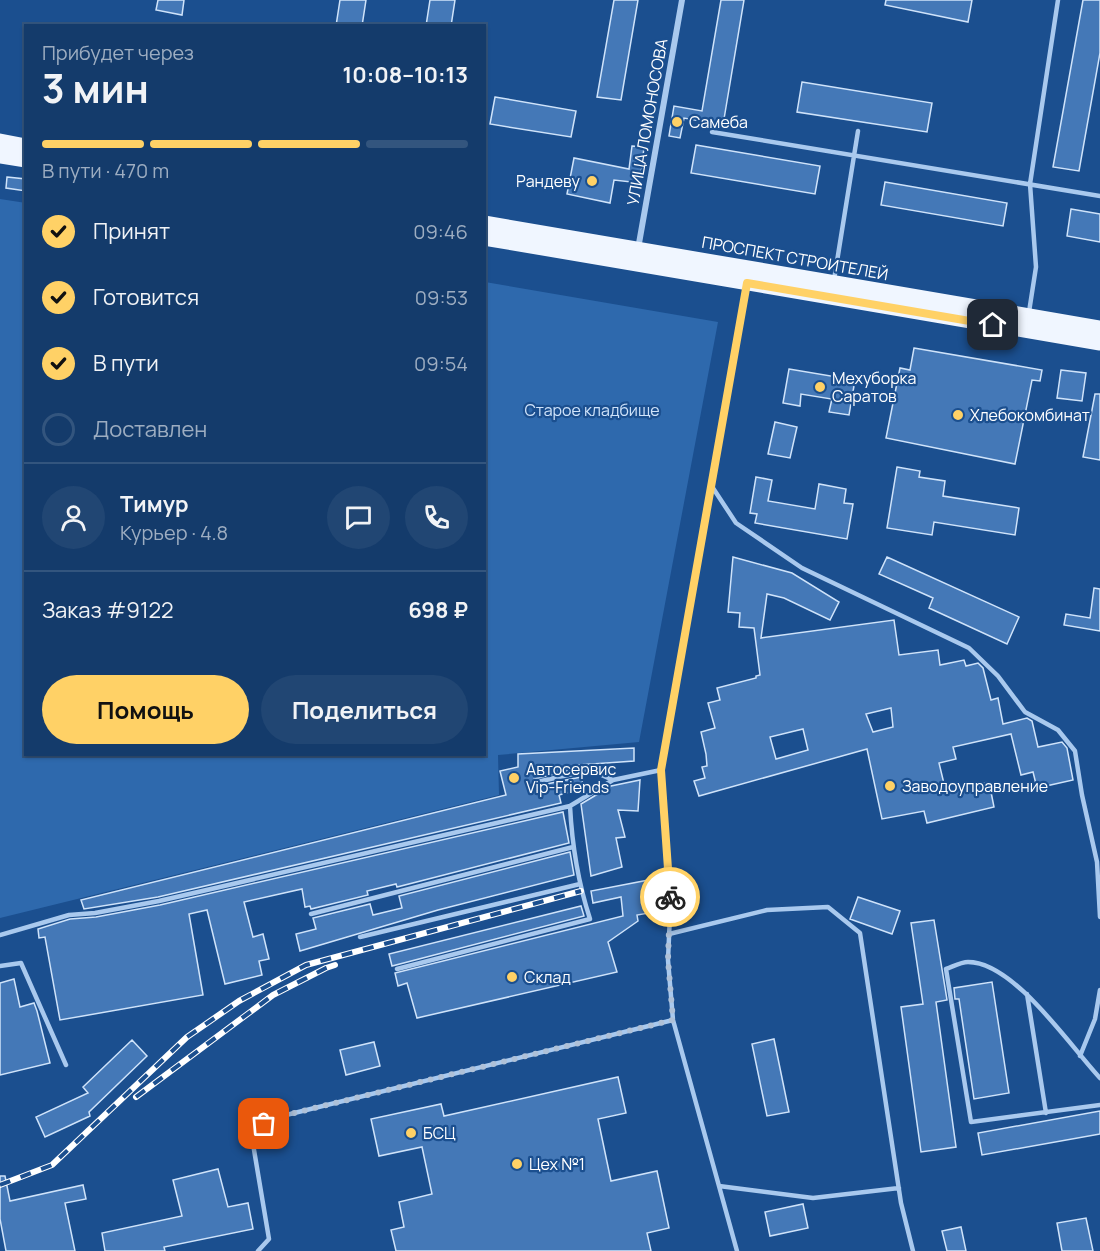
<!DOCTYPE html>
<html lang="ru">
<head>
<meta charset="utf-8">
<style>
	body { margin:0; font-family:Manrope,sans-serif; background:#214673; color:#f1f3f6; height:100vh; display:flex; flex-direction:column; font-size:22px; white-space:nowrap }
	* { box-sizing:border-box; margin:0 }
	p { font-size:20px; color:#9dadc1 }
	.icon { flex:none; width:33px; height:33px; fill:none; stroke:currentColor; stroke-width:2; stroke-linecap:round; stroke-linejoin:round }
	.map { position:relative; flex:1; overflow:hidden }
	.drawer { position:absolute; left:24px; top:24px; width:462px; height:732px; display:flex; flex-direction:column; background:#143b6b; border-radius:0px; box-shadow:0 2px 4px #0004,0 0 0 2px #33557e }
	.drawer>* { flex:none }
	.pin { position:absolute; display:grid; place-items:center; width:51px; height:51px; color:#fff; margin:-26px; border-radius:12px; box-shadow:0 3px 9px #0006 }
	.courier { position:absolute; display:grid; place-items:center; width:60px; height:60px; margin:-30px; border:4px solid #ffd166; border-radius:50%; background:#fff; color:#222; box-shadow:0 2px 8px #0007 }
	.headline em { font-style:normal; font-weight:700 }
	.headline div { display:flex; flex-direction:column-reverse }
	.headline { display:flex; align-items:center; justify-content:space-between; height:102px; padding:0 18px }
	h1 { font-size:39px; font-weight:700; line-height:45px }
	.bar { display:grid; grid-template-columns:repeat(4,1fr); gap:9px 6px; align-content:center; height:72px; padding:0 18px }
	.bar i { height:8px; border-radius:4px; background:#33557e }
	.bar .active { background:#ffd166 }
	.bar p { grid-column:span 4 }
	.line { display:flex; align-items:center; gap:15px; padding:0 18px; border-top:2px solid #33557e }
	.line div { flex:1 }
	.round { display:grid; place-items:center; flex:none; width:63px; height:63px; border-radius:32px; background:#214673 }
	ol { padding:0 18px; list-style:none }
	li { display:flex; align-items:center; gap:18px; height:66px }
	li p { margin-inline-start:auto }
	li .icon { padding:6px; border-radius:50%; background:#ffd166; color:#111; stroke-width:4 }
	li:last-child { color:#9dadc1 }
	li i { width:33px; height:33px; border:3px solid #33557e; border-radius:50% }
	.cta { display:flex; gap:12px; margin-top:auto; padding:12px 18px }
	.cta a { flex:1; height:69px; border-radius:36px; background:#ffd166; color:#111; font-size:24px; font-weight:700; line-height:69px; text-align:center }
	.cta a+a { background:#214673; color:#f1f3f6 }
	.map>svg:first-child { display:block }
</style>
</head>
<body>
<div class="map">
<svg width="1100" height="1251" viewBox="0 0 1100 1251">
	<rect width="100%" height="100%" fill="#1b4f8f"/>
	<path fill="#2e69ad" d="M0,199l26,4v551h458l1,-472 233,40 -79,420 -141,13 1,40 -499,123z"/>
	<path fill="#4478b7" stroke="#cfe3fa" stroke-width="1.5" fill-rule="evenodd" d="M158,0h26l-2,15 -26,-5z
		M340,0h26l-4,26h-26z
		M430,0h25l-4,26h-25z
		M614,0h24l-17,100 -24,-3z
		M721,0h23l-21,125 -39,-7 -4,20 -11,-2 5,-30 28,5z
		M886,0h86l-4,22 -83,-17z
		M1083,0h17v53l-21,118 -26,-4z
		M802,82l130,21 -5,29 -130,-20z
		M495,97l81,14 -5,26 -81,-13z
		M696,145l124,21 -5,28 -124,-21z
		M632,146l12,1 -4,36 -26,-3 -4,23 -43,-9 7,-36 55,11z
		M7,177l19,2v12l-20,-3z
		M885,182l122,21 -4,23 -122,-21z
		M1071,209l29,5v28l-33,-6z
		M914,348l128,22 -2,11 -8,-1 -17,84 -129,-26 14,-70 10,2z
		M789,369l66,11 -6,35 -20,-3 3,-13 -31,-5 -1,12 -17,-3z
		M1061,370l25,3 -4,28 -25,-3z
		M1095,394h5v66l-17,-3z
		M775,422l22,5 -7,31 -22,-4z
		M897,467l23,4 -1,6 26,4 -2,15 76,12 -4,27 -81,-13 -2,13 -45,-7z
		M756,477l16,3 -4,21 47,8 4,-25 27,5 -2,14 9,1 -6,35 -92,-16 2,-9 -7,-1z
		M733,557l59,16 47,29 -9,18 -46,-22 -17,-4 -6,44 133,-18 5,35 39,-5 2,15 24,-5 2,6 12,-3 5,5 8,32 7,-2 5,26 24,-6 5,3 6,26 24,-5 5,6 6,32 -36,8 -4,-16 -12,3 -10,-41 -58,13 3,12 -17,4 7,29 43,-10 5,25 -67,16 -3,-12 -42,8 -15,-70 -168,47 -5,-15 11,-3 -3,-11 5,-1 -1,-12 -5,-22 14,-4 -7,-25 12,-3 -3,-12 39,-10v-2l4,-1 -6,-47 -15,-1 1,-14 -12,-1zM891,708l2,19 -20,5 -7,-18zM803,729l5,21 -32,9 -6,-22z
		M887,557l132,60 -12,27 -78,-36 4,-10 -54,-24z
		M1094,588l6,1v42l-36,-6 2,-11 24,4z
		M634,748v13l-56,4 1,3 -45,11 -1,6 4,1 44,-9 3,11 -25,7 2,8 -403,94 -74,12 -3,-9 425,-105 -6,-24 18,-4v-13z
		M640,780l-2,31 -20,-1 7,27 -9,1 6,29 -31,9 -10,-72 30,-18z
		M563,812l6,31 -172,44 -1,-3 -29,7 1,4 -57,14 -1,-3 -5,1 -3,-18 -58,13 9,35 10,-3 6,25 -10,2 3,14 -37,9 -18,-74 -18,4 14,81 -143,25 -15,-83 -6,1 -1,-9 32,-10 26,-2 64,-12z
		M570,852l4,23 -136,35 -138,41 -4,-17 20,-5 -3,-11 57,-14 3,11 29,-7 -3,-12z
		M654,879l2,15 8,-1 2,17 -29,5 1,6 -30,21 9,30 -200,46 -10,-35 -9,3 -3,-13 228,-57 -2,-19 -28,6 -2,-12z
		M858,897l42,14 -8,23 -42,-15z
		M581,906l3,10 -192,50 -3,-12z
		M934,920l13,80 -11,2 20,145 -35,5 -20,-145 22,-3 -12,-81z
		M14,979l6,28 14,-4 3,8 13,52 -50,12v-92z
		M992,982l17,111 -35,6 -15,-100h-4l-1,-11z
		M774,1039l15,73 -22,4 -15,-72z
		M132,1040l15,16 -58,56 1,4 -45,21 -9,-20 52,-24 -5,-6z
		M374,1042l6,24 -34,9 -6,-25z
		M618,1077l8,36 -28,6 13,62 46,-10 12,57 -22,5 4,18h-255l-5,-21 13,-3 -5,-25 33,-8 -10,-47 -43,9 -8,-37 70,-15 3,12z
		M1100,1111v23l-118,21 -4,-22z
		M218,1169l10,38 20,-4 5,26 -89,18 1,4h-60l-3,-18 80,-17 -9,-36z
		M0,1176h5l5,25 73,-16 3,14 -21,4 10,48h-69l-6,-32z
		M803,1204l5,24 -38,8 -5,-24z
		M1086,1218l7,33h-31l-5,-28z
		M961,1227l5,24h-19l-5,-20z"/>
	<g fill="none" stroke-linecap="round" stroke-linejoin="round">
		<path stroke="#a9c9ee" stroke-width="4.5" d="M712,132l388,64
			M834,280l24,-149
			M1029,312l7,-45 -6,-83 28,-184
			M711,485l25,38 66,45 167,80 29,28 27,36 33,18 17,21 7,44 15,67 3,55
			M537,782l53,-12 23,10
			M311,914l262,-67
			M669,934l98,-24 61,-3 32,26 41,270 12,48
			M0,935l69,-20 26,-2 64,-12 411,-95 43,-26 48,-10
			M360,937l220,-53
			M0,966l21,-3 45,102
			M397,969l193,-50c-12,-37 -18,-74 -20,-113
			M1027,994l19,119
			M1080,1056l15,-37 5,-29
			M1100,1078c-30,-32 -86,-116 -132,-116 -7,0 -16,5 -22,7l25,153 129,-17
			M719,1186l94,12 86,-10
			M258,1251l11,-12 -18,-107 27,-15 395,-97
			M737,1251l-64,-231 -5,-60 3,-68 -10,-122 85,-484"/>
		<path stroke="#a9c9ee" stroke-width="6" d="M638,249l44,-249"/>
		<path stroke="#f0f6ff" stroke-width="15" d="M0,141l26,5
			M0,156l26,4
			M484,223l616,105
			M484,238l616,105"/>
		<defs>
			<path id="rail" d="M136,1097l137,-102 53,-27 9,-3
				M0,1185l52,-20 135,-128 52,-36 67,-36 275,-74"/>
		</defs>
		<use href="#rail" stroke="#fff" stroke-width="6"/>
		<use href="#rail" stroke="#1b4f8f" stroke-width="4" stroke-dasharray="11" stroke-linecap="butt"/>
	</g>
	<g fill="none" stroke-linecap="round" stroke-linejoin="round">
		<path stroke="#afc1d8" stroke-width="6" stroke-dasharray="0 10.8" d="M264,1124l14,-7 395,-97 -5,-60 2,-63"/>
		<path stroke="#ffd166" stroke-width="8" d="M670,897l-9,-127 86,-487 246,42"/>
	</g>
	<g fill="#ffd166" stroke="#1b4f8f" stroke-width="2">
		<circle cx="677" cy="122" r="6"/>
		<circle cx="592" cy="181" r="6"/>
		<circle cx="820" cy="387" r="6"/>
		<circle cx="958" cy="415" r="6"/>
		<circle cx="514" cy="778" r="6"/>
		<circle cx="890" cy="786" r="6"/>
		<circle cx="512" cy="977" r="6"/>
		<circle cx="411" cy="1133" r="6"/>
		<circle cx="517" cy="1164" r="6"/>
	</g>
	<g text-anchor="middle" stroke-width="4.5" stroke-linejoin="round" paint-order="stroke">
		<g font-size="16" fill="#fff" stroke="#1b4f8f">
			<text transform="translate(647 122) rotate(-80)" y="6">УЛИЦА ЛОМОНОСОВА</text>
			<text transform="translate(795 258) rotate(10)" y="6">ПРОСПЕКТ СТРОИТЕЛЕЙ</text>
		</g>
		<g font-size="16" fill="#fff" stroke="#1b4f8f" text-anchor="start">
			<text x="689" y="128">Самеба</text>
			<text x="580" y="187" text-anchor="end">Рандеву</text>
			<text x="832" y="384">Мехуборка<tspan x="832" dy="18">Саратов</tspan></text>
			<text x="970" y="421">Хлебокомбинат</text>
			<text x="526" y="775">Автосервис<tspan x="526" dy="18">Vip-Friends</tspan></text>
			<text x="902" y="792">Заводоуправление</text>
			<text x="524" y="983">Склад</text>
			<text x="423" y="1139">БСЦ</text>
			<text x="529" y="1170">Цех №1</text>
		</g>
		<g font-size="16" fill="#cfe3fa" stroke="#1b4f8f">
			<text x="592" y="416">Старое кладбище</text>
		</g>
	</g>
</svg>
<div class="pin" style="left:264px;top:1124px;background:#ea580c"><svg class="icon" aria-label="bag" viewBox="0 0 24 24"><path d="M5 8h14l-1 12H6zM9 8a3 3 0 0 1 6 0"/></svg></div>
<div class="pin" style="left:993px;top:325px;background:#1f2937"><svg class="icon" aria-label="home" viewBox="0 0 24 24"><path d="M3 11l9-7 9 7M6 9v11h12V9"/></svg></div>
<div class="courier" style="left:670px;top:897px"><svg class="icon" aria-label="bike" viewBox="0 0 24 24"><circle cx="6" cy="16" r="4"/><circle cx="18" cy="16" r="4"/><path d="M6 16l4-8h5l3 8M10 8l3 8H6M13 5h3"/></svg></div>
<section class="drawer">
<div class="headline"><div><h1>3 мин</h1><p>Прибудет через</p></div><em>10:08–10:13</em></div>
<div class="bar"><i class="active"></i><i class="active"></i><i class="active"></i><i></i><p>В пути · 470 m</p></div>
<ol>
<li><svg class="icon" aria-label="check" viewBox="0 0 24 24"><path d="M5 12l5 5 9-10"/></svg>Принят<p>09:46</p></li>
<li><svg class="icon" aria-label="check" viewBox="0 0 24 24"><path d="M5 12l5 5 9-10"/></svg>Готовится<p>09:53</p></li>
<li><svg class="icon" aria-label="check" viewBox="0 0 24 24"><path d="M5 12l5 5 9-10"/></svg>В пути<p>09:54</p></li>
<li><i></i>Доставлен</li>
</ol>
<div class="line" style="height:108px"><a class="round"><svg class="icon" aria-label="person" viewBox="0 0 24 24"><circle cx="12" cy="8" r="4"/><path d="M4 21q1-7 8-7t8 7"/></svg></a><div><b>Тимур</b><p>Курьер · 4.8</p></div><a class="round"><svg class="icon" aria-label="chat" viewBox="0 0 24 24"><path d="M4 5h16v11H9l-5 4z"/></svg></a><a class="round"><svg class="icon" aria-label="phone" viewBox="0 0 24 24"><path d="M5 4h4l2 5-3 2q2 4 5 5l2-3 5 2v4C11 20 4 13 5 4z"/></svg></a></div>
<div class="line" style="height:78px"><div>Заказ #9122</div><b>698 ₽</b></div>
<div class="cta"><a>Помощь</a><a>Поделиться</a></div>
</section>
</div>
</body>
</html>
